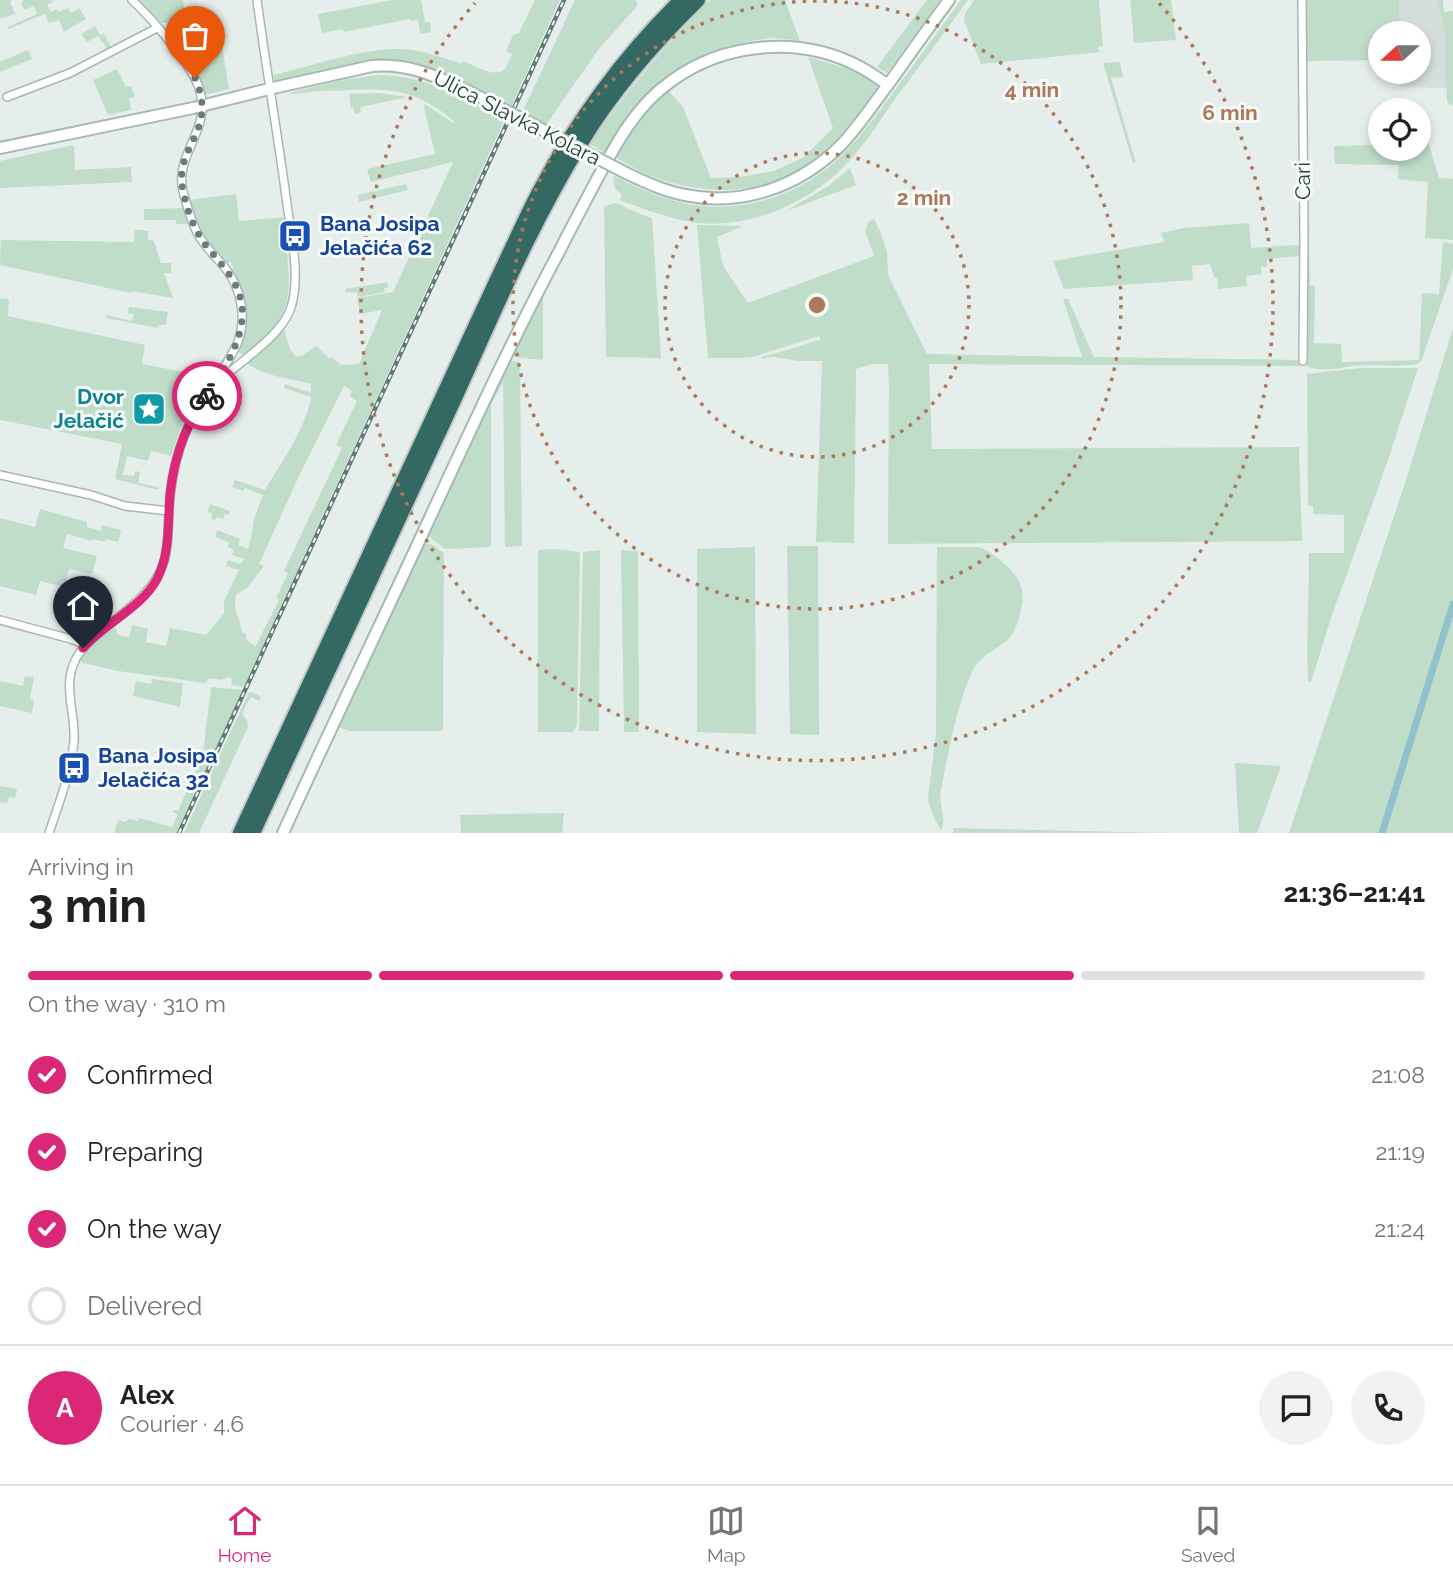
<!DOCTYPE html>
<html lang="en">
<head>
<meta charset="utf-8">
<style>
	body { margin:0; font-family:Raleway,sans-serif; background:#f2f2f2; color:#202124; height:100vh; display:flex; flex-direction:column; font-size:26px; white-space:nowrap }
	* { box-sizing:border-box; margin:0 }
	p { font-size:23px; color:#757577 }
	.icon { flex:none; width:38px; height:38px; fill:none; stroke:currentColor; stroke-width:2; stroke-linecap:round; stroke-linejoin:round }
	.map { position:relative; height:833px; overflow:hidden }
	.details { display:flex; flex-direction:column; background:#fff; flex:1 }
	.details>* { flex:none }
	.needle { width:46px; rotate:249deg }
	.fabs { position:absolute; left:1368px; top:21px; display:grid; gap:14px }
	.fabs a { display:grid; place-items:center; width:63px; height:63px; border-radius:50%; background:#fff; box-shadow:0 4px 10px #0003; font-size:35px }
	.pin { position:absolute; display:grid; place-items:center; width:60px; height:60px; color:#fff; margin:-72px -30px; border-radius:50% 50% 50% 0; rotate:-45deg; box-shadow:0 0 7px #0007 }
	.pin .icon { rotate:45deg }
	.courier { position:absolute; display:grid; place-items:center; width:70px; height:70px; margin:-35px; border:5px solid #db2777; border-radius:50%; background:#fff; color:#222; box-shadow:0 2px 9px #0007 }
	.head em { font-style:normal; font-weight:700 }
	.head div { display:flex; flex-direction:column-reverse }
	.head { display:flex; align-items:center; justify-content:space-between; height:119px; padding:0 28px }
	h1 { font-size:46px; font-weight:700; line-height:52px }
	.bar { display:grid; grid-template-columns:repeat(4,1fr); gap:10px 7px; align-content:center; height:84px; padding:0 28px }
	.bar i { height:9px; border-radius:5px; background:#e0e0e0 }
	.bar .active { background:#db2777 }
	.bar p { grid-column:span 4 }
	.line { display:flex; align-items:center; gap:18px; padding:0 28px; border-top:2px solid #e0e0e0 }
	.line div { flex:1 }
	.round { display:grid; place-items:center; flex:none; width:74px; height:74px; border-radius:37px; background:#f2f2f2 }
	ol { padding:0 28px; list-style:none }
	li { display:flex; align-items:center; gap:21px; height:77px }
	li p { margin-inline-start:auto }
	li .icon { padding:7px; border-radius:50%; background:#db2777; color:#fff; stroke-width:4 }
	li:last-child { color:#757577 }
	li i { width:38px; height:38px; border:4px solid #e0e0e0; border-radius:50% }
	.tabs { display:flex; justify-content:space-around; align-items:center; height:98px; border-top:2px solid #e0e0e0; background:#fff; font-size:19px; color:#757577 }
	.tabs a { display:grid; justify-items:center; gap:4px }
	.tabs .active { color:#db2777 }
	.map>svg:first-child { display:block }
</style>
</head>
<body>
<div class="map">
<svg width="1453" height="833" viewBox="0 0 1453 833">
	<rect width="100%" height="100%" fill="#e6eeeb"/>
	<path fill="#d4deda" d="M1399,0h38l7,29 3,59 -47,-1v-15h19v-39h-20z"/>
	<path fill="#c0ddca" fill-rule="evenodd" d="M0,0h12l-2,2 5,12 -15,5z
		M24,0h28l1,2 -6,3 4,7 5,-3 2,3 10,-4 3,5 8,-5 7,11 -22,13 -5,-12 -10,3 -4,-9 -37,15v-2l29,-13 -3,-8 -10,4 -3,-8z
		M136,0h47l2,14 4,3v6h-29l-1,-3z
		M392,0h29l4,22h5l1,10 -11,2 -2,-14 -7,1 -1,-2 -66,13 -1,-3 -21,4 -4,-19z
		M535,0h25l-49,107c-39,-20 -76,-43 -120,-46l-114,21 -3,-2v-5c38,-9 85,-26 124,-26 22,0 43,8 64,15l1,-3c10,4 31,17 41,9 3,-3 6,-11 8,-16l-6,-3 7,-16 6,-2z
		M575,0h61l2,5 -40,45 -52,75 -24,-12z
		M710,0h75l15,41c-9,-1 -18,-3 -27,-3 -51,4 -102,26 -135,65 -13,15 -22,33 -32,51l-16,-10c36,-52 75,-99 120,-144z
		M927,0h13l-53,73 -10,-6z
		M961,0h7c-24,33 -48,66 -73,99 -18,26 -36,55 -60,76 -36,32 -88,53 -138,48 -26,-4 -52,-13 -77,-23l2,-5c-6,-5 -10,-10 -8,-19 23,11 45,22 70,27 54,12 112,-6 153,-43 23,-21 42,-49 61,-74 21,-29 42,-57 63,-86z
		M974,0h125l4,46 -5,1 2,5 -119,12 -17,-44 1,-6z
		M1130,0h41l5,40 -42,3z
		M1304,0h95v33h-18v27l-76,1z
		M1437,0h6l1,12 9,-1v95l-6,-4 -3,-73z
		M190,25l3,12 13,-2 -1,-6 14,-2 10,62 -24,6 -7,-19 -31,-41 1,-7 2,-1z
		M95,26l5,9 4,-1 8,14 -4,2 -10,-14 -11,6 -6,-8z
		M28,50l4,9 -32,13v-10z
		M808,57c23,7 51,12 70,29 -20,28 -40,56 -68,76 -47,35 -107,34 -159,14 -13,-5 -25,-13 -38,-20l21,-34 33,-33 16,18 28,71 28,-1 35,-6 30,-14 29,-29z
		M1120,62l3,15 -12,1 25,85h-3l-30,-100z
		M117,69l9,18 5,-1 4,10 -6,3 2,11 -23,5 -15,-35z
		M378,75c47,0 86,23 127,44l-261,568 -13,-2 1,-7 -3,-1 -8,3 -12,-2 -3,5 -88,-12 -35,-8 -4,-3 3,-4 31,-30 4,4v4l12,4 3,-13 16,4 -2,13 20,4 4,-18 36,7 18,-22v-12l15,-31 -13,-4 2,-6 13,4 3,-5 -12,-4 2,-5 -6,-3 1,-5 -14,-5 2,-7 23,9 -2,6 10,4 3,-11 3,-19 9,-24 -18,-7 -2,3 -11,-4 3,-7 30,10c17,-29 38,-57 46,-91v-2l-27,-9 1,-4 26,9v-9c-21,-6 -47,-7 -64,-21l37,-34 6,20 6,8 6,-1 14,-10 14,13 1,-2 10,8 18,-1 23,-54 -22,4 -3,-16 36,-6 60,-130 -82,20 -4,-13 68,-15 -11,-46 1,-4 28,19 2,-1c-48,-41 -77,-32 -135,-31 -10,0 -22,4 -32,2l54,-13zM344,386l8,5 -2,5 7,5 -21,44 6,3 -58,123 4,2 -12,25 3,2 -24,47 -9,-8v-5l-4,-2 -3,-14 -3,-5 -1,-15 2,-4 10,-6 17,-22 -5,-2 40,-88z
		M379,93l29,4 -48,10 1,6 -6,1 -2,-7 -2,1 -2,-14z
		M1419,135h7l13,43 14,1v61l-28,-2 3,-56 -30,-3 1,-14 -64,-1 -1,-18 47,-1v4h38z
		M74,145l1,25 56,-3 1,15 -132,6v-27z
		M850,168l6,17 -72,27 43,-25z
		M406,184l2,6 -49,12 -1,-7z
		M236,194l3,27 44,-4c0,9 2,18 3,27 6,57 6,74 -42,111l-3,-1 -3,-4 5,-14 -11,-73 -10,-2c-20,-23 -25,-32 -34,-61z
		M616,203l24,11 12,4 9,140 -55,-1 -2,-151z
		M185,208l6,16h-15v-4h-32v-11z
		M874,219l6,12 7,21 1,23 39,79 155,3 -19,-58h5l26,58 206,3v6l-371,-2 3,85 367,-2 3,94 -414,3 1,-160 -1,-20h-15l-17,5 -2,174 -38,-1 6,-181h-23l-26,-4 -12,2v-2l27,-7 33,-11 -2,-3 -67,21 -10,1h-34l-11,-133 46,1 -26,11 6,29 25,37 126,-47 -9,-25 4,-10z
		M1249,223l2,25 48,-3v11l-32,3v8h-6v7l-15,2 1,10 -29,3 -1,-11 -3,-1 -4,-13 -18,2 1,14 -129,9 -11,-28 111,-19 -3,-9 23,-5z
		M135,230h9l1,1h3v9l6,1 7,22h10v10h-7l9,25 -41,-7 -1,2 -131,-28 1,-25 133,2z
		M1306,240h3l1,45 5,1 -1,57 27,1 1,18 77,-2 3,-67 17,1 4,-52 10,2v25l-31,90 -4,5c-17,3 -37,1 -56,1 -17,1 -39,9 -55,1z
		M382,283h5l1,5h-4l1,4 -27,5 -1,-4 -11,-1 -1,-3z
		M543,293v67l-22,-2 -12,-3z
		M0,298l9,1 -1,17 137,29 -3,19 53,10 13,10 -23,32 -14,40 -20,-5 -3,10 -21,-5 -4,19 11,1 1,-5 5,1 -2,11 20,4v3l-43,-11 7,-35 -122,-24z
		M129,307l39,5 -2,13h-7l-1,3 -52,-10v-3l26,6 2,-7 -6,-1z
		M1453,328v505h-164l117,-353z
		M507,360l13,2 2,184 -17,1 -2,-165 -12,22v143l-46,2 -18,-14z
		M1360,368h58l-31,95 -55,152 -21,67h-3c-2,-43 1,-86 1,-129h35v-38l-31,-1v-8h-5l-1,-132z
		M210,504l20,7 -1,4 -4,-1 -2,5 -6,-2 -2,3 -4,-1 1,-5 -5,-2z
		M40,509l47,13v5l14,4 1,-6 19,5 -3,12 -12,-3 -1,3 -12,-3 -1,2 -25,-7 -4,14 34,8 -5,18 -23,-5 -5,18 -24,-6 -4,14 -36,-9v-68l35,9z
		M423,543l8,1 13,9 -1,178h-94l-11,-4z
		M787,546h31l1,189 -29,-1z
		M755,547l1,187 -59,-2v-183z
		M978,547c9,2 16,8 23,14 21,17 26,31 18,57 -2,6 -4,14 -9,19 -14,14 -30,17 -39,37 -16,38 -23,80 -31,121 0,11 7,26 1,35 -6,-10 -11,-20 -13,-32l8,-64 1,-187z
		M551,549l29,3 -3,173 -4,7h-35v-182z
		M600,550l-1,181h-20l4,-179z
		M621,550l17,1 1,181h-15z
		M25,676l9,1 -4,22 4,1 -2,13 -32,-7v-25l23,5z
		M152,679l31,4 -3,24 -47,-11 3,-15 15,3z
		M211,687l32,3 -67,143h-62l4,-13 7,2 4,-3 9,2 1,-3 33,9 6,-13 -6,-2 2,-2 4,1 25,-58z
		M249,692l6,1 6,4 -2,4 -7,-4 -4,4 -6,13 5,6 1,7 -49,106h-15z
		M1235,763l46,3 -24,67h-18z
		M0,786l17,3 -2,9 -6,-1 -2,6 -7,-1z
		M564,813l-2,20h-101l-1,-18z
		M953,828l215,5h-215z"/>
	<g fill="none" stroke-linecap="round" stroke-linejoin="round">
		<path stroke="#92c1ce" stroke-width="7" d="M1382,833l71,-229"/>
		<defs>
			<path id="street" d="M132,0c20,19 59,63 67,88 14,42 -25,65 -16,103 4,14 8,32 16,45 7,12 18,22 27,33 16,21 21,51 11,75 -4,9 -9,16 -13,24l1,8
				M1302,0l2,238 -1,123
				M7,97l63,-24 87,-45
				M0,475l91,20 34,11 44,5
				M0,620l71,19 15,6
				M49,833c10,-30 22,-60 25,-92 2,-25 -11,-54 0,-78 5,-13 17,-23 27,-32 24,-20 53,-38 63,-69 5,-17 4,-35 5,-53 2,-31 9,-63 23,-91 8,-16 20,-30 33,-42 20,-18 61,-44 67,-72 8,-32 -1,-68 -5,-100 -9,-68 -21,-136 -30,-204"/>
			<path id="secondary" d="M0,148l193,-40 80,-20 99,-22c36,-3 64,10 96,25
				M626,173c19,9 38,18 59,22 58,12 115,-9 156,-50 18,-19 33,-42 49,-63 19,-27 39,-55 59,-82
				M283,833c45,-99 92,-197 138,-296 45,-97 89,-194 140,-289 11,-22 23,-44 35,-67 20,-37 39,-74 74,-99 54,-40 130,-47 190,-15 10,5 19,12 28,18"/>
			<path id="highway" d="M240,833l259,-558c14,-29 27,-59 42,-87 37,-69 84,-133 140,-188
				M253,833c63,-136 127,-273 190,-409 44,-94 83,-192 138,-281 32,-53 73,-100 117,-143"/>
		</defs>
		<use href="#street" stroke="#a9b6b2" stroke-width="10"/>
		<use href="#secondary" stroke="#a5b9b3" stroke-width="14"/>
		<use href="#highway" stroke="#c2c9c8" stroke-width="18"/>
		<use href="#street" stroke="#fff" stroke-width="7"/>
		<use href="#secondary" stroke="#fff" stroke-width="10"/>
		<use href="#highway" stroke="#336962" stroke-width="14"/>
		<defs>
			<path id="rail" d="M179,833l385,-833"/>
		</defs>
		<use href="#rail" stroke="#617a75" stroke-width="4.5"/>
		<use href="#rail" stroke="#f6faf9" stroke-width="2" stroke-dasharray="5" stroke-linecap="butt"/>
		<defs>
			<path id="secondary-bridge" d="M468,91l158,82"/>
		</defs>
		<use href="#secondary-bridge" stroke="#a5b9b3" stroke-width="14" stroke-linecap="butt"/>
		<use href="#secondary-bridge" stroke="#fff" stroke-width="10"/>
	</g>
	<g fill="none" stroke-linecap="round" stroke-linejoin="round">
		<path stroke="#697c78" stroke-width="7" stroke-dasharray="0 12.6" d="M195,78c24,53 -22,69 -12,112 3,15 8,32 16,45 7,13 18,22 26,34 27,33 19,65 -1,99l1,8 -18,20"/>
		<path stroke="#db2777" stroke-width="9" d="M83,648c21,-24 59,-41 74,-69 11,-22 11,-44 12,-68 1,-40 13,-83 38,-115"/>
	</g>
	<g fill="none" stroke="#ae795b" stroke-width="3.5" stroke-dasharray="3.5 7">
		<circle cx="817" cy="305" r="152"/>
		<circle cx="817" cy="305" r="304"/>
		<path d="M1159 3A456 456 0 1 1 475 3"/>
	</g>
	<defs>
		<symbol id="bus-square" viewBox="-11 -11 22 22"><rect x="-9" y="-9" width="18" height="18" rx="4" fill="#1a4fb4" stroke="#f6faf9"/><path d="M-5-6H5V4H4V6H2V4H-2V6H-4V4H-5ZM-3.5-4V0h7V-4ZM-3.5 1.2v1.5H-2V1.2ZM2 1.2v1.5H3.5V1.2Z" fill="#fff"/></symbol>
		<symbol id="sight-square" viewBox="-11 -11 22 22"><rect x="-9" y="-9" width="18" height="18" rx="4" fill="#0f9aa8" stroke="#f6faf9"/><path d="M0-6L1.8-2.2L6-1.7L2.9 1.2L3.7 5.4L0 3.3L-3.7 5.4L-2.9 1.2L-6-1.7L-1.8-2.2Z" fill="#fff"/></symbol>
	</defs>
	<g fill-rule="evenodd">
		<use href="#bus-square" x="276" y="217" width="38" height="38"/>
		<use href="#sight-square" x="130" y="390" width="38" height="38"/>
		<use href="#bus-square" x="55" y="749" width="38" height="38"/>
	</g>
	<g text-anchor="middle" stroke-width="6" stroke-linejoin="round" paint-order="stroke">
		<g font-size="21" fill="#263f3a" stroke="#f6faf9">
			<text transform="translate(517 118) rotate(27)" y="7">Ulica Slavka Kolara</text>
			<text transform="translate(1303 181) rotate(-91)" y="7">Cari</text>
		</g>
		<g font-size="21" font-weight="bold" fill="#164399" stroke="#f6faf9" text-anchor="start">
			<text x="320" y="231">Bana Josipa<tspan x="320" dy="24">Jelačića 62</tspan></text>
			<text x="98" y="763">Bana Josipa<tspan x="98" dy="24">Jelačića 32</tspan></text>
		</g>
		<g font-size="21" font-weight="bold" fill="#0d838f" stroke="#f6faf9" text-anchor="end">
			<text x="124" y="404">Dvor<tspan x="124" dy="24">Jelačić</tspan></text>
		</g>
	</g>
	<circle cx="817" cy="305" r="10" fill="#ae795b" stroke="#f6faf9" stroke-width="3.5"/>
	<g font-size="21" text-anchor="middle" font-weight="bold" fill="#ae795b" stroke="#f6faf9" stroke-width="6" stroke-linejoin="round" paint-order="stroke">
		<text x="1032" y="97">4 min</text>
		<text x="1230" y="120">6 min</text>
		<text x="924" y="205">2 min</text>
	</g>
</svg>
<div class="fabs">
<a><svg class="needle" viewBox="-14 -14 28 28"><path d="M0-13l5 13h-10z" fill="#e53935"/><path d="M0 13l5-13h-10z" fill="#757577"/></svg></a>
<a><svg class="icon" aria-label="locate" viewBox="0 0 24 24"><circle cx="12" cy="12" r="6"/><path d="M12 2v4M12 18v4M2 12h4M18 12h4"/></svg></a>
</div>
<div class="pin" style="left:195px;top:78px;background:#ea580c"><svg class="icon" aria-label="bag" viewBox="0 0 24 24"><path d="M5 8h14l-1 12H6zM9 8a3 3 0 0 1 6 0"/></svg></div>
<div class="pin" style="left:83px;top:648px;background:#1f2937"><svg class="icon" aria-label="home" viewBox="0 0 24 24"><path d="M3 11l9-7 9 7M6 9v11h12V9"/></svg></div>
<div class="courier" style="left:207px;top:396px"><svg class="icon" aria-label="bike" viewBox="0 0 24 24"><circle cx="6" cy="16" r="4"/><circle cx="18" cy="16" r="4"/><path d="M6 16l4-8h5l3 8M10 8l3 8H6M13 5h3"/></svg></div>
</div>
<section class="details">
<div class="head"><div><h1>3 min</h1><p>Arriving in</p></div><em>21:36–21:41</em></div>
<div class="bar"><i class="active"></i><i class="active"></i><i class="active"></i><i></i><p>On the way · 310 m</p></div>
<ol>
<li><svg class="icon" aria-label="check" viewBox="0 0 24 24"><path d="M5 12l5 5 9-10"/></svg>Confirmed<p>21:08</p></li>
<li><svg class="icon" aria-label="check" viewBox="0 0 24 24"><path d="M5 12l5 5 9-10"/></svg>Preparing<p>21:19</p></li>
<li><svg class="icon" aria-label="check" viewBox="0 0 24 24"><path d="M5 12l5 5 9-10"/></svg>On the way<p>21:24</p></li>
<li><i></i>Delivered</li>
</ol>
<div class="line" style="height:126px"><b class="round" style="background:#db2777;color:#fff">A</b><div><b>Alex</b><p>Courier · 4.6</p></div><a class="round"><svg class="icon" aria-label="chat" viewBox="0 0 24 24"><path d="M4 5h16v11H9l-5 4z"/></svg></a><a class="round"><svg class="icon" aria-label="phone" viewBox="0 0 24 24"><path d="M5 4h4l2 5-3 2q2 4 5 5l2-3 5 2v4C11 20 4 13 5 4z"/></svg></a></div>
</section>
<nav class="tabs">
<a class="active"><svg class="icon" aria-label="home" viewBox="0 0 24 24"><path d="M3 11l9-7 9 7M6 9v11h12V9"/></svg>Home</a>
<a><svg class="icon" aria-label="map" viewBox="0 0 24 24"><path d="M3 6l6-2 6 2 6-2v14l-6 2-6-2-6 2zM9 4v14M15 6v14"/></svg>Map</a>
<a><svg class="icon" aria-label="saved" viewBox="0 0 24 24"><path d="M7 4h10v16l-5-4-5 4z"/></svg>Saved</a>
</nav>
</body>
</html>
